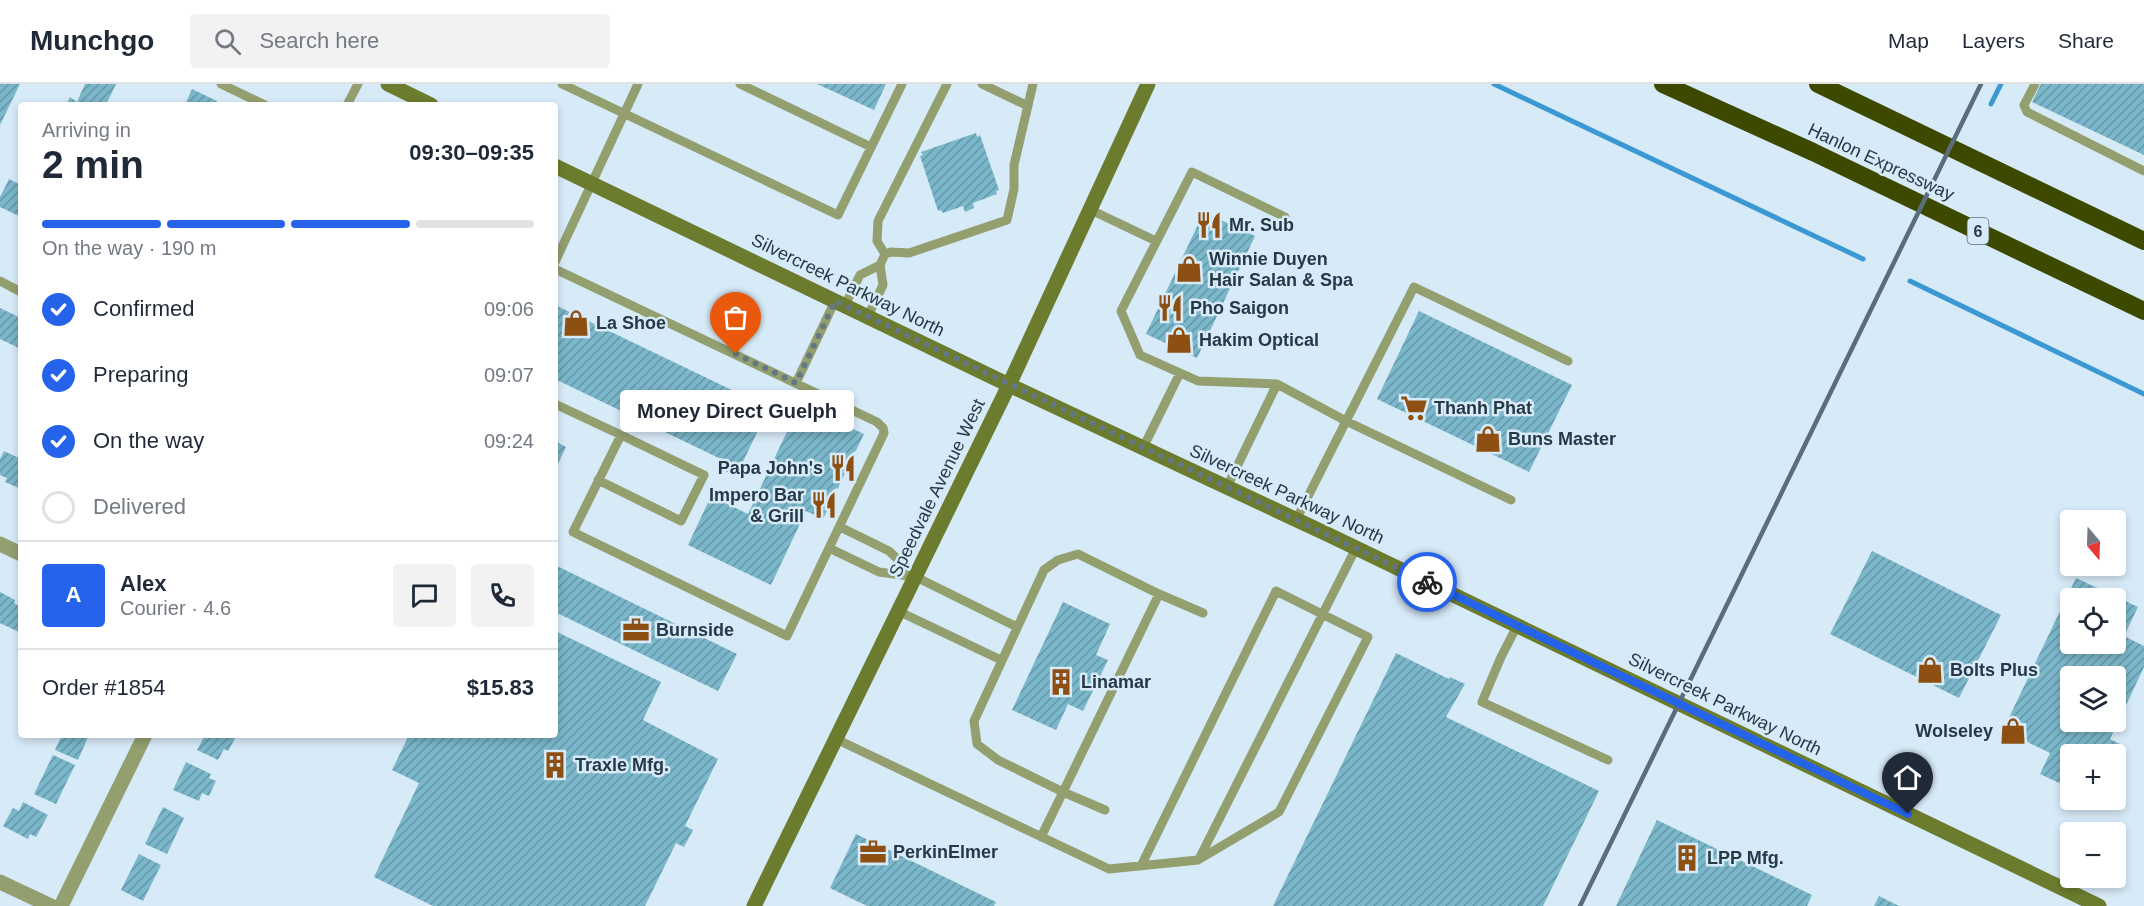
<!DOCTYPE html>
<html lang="en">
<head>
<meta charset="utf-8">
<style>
	body { margin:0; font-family:Arial,sans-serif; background:#f2f2f3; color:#1f2937; height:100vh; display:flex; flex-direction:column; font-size:22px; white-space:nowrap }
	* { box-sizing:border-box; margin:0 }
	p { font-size:20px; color:#747a83 }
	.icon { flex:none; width:33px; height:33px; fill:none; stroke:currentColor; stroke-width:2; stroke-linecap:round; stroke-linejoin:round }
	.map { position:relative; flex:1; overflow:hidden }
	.sheet { position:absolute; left:18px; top:18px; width:540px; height:636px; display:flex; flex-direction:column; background:#fff; border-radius:6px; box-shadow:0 3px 9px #0003 }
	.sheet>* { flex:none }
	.needle { width:39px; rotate:161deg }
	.buttons { position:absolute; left:2060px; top:426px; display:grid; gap:12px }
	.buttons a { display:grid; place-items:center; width:66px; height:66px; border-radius:6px; background:#fff; box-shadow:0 3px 9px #0003; font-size:30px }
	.pin { position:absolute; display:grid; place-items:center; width:51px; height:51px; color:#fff; margin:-62px -26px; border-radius:50% 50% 50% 0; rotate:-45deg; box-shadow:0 0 6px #0007 }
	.pin .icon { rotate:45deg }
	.courier { position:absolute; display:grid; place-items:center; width:60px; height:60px; margin:-30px; border:4px solid #2563eb; border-radius:50%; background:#fff; color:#222; box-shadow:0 2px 8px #0007 }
	.bubble { position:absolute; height:42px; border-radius:6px; background:#fff; box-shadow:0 3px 9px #0003; font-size:20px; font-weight:600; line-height:42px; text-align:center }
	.summary em { font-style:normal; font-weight:600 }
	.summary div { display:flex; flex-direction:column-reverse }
	.summary { display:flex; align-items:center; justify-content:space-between; height:102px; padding:0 24px }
	h1 { font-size:39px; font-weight:600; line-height:45px }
	.bar { display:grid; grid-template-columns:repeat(4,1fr); gap:9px 6px; align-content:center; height:72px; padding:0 24px }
	.bar i { height:8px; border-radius:4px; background:#e0e1e3 }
	.bar .active { background:#2563eb }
	.bar p { grid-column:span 4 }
	.line { display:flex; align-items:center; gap:15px; padding:0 24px; border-top:2px solid #e0e1e3 }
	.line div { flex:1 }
	.round { display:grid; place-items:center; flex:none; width:63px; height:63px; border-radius:6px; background:#f2f2f3 }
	ol { padding:0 24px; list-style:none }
	li { display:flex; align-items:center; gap:18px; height:66px }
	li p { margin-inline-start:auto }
	li .icon { padding:6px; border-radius:50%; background:#2563eb; color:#fff; stroke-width:4 }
	li:last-child { color:#747a83 }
	li i { width:33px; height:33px; border:3px solid #e0e1e3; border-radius:50% }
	header { display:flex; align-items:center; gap:36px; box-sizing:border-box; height:84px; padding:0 30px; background:#fff; border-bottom:2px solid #e0e1e3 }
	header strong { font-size:28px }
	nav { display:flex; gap:33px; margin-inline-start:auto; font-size:21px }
	.search { width:420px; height:54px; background:#f2f2f3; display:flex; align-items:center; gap:15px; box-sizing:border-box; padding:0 21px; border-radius:6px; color:#747a83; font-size:22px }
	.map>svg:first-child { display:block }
</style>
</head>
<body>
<header>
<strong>Munchgo</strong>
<div class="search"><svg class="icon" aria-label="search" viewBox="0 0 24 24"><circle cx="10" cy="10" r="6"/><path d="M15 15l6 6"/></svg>Search here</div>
<nav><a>Map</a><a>Layers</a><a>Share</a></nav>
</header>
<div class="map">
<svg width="2144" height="822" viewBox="0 0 2144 822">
	<defs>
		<pattern id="building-hatch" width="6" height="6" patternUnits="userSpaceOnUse" patternTransform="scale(1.5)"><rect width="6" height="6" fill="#7bb7ca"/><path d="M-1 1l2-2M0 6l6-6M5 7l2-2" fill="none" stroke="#6596a6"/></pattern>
	</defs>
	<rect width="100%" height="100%" fill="#d7eaf7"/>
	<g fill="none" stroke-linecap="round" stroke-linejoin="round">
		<path stroke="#3b98d2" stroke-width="5" d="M1494,0l369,175
			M1991,20l10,-20
			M1910,197l234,113"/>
	</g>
	<path fill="url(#building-hatch)" fill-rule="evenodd" d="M0,0h20l-20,41z
		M85,0h31l-10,21h-40l4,-8 7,5z
		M817,0h69l-12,26z
		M2041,0h103v71l-112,-53z
		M192,5l25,12 -2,4h-30z
		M976,49l1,4 3,-2 19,55 -3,1 1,3 -24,9 1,5 -9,4 -2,-6 -20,7 -2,-3 -3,1 -18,-55 3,-1 -2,-3z
		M9,95l12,6v32l-21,-10v-10z
		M1204,128l51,24 -58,122 -51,-24z
		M555,221l214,103 -33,68 -15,-7 4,-8 -170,-82z
		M0,224l21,10v31l-21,-10z
		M1419,227l153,74 -43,87 -152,-73z
		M800,320l64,30 -41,85 -17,-8 -35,74 -83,-40 23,-49 37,18z
		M555,357l11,6 -11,23z
		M4,367l17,8v30l-16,-7 2,-4 -7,-3v-16z
		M1872,467l129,64 -42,83 -129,-64z
		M555,481l182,89 -19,37 -163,-79z
		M2076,494l62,29 -14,29 20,10v21l-34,72 10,5 -5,10h-45v34l-30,-14 10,-21 -47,-23zM2070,514h45v46h-45zM2070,592h45v46h-45z
		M0,508l15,8 -1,3 7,4v26l-21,-10z
		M1063,518l47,22 -14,31 12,5 -25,51 -15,-7 -12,26 -44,-20z
		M555,547l106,51 -18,38 75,39 -33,67 8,4 -9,17 -8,-4 -31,63h-212l-59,-29 45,-94 -27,-13 17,-35h146z
		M1396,569l53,26 1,-2 15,7 -19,33 153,74 -56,115h-270z
		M62,651h27l-11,25 -23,-10z
		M205,651h32l-9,16 -4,-2 -6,11 -21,-10z
		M53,671l22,10 -19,39 -22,-10z
		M186,678l25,12 -2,4 7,3 -7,15 -7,-3 -3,8 -26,-11z
		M23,718l25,13 -12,22 -6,-3 -2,5 -25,-13 10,-18 6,3z
		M163,723l21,11 -17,36 -22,-10z
		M1657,736l155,75 -5,11h-191z
		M856,750l140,68 -2,4h-127l-37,-18z
		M139,770l22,11 -18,36 -22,-11z
		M1879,812l20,10h-25z"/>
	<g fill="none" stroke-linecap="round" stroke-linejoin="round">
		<path stroke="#939f6f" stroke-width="9" d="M221,0l44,21
			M562,0l276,131 64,-131
			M740,0l131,63
			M982,0l46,22
			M2035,0l-11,21 3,7 117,59
			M347,21l11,-21
			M1091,126l65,31
			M1285,133l-93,-45 -71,139 19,44 58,26 79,3 69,37 165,79
			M885,170l6,-2 18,1 98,-33 7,-31v-24l19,-81
			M885,170l-8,-13 1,-20 69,-137
			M555,178l83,-178
			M555,185l322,153 6,6 1,5 -97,203 -214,-104 48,-97 -66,-31
			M0,197l21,11
			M845,221l15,-30 20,-10
			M868,232l15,-31 -3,-20 5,-11
			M796,299l39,-82
			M1143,364l37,-75
			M598,396l83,41 23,-46 -83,-40
			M1227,403l50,-103
			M1296,436l118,-233 154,74
			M840,443l49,24 27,26 101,50
			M829,464l50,24 37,5
			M1078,470l81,40 -96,198 -65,-32 -21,-16 -3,-23 70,-151 14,-10z
			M1159,510l44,19
			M898,527l103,49
			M1517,542l-16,31 -19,45 126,58
			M836,655l273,130 89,-9 81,-48 89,-175 -92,-46 -135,275
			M1041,753l22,-45 42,18
			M1199,775l157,-311"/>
		<path stroke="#939f6f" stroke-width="15" d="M0,460l21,10
			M0,798l51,24
			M61,822l84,-171"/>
		<path stroke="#6c7c2f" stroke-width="15" d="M388,0l43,21
			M555,82l454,219 320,150 770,371
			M754,822l255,-521 139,-301"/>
		<path stroke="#3e4900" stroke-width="18" d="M1663,0l150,68 331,159
			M1818,0l326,157"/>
		<path stroke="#5a6d7a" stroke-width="4.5" d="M1580,822l401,-822"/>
	</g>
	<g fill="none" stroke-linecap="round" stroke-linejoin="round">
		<path stroke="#647784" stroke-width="6" stroke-dasharray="0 10.8" d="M736,270l60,29 39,-82 592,281"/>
		<path stroke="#2563eb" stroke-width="8" d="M1427,498l481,232"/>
	</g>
	<defs>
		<symbol id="restaurant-bare" viewBox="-9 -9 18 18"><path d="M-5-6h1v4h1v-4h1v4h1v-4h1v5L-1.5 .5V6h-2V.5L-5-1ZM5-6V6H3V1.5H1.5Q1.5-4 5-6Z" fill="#8d5012" stroke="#d7eaf7" stroke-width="2.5" paint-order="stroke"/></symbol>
		<symbol id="shop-bare" viewBox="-9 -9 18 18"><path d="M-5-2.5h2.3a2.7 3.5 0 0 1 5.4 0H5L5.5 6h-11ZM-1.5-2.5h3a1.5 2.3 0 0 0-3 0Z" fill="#8d5012" stroke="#d7eaf7" stroke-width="2.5" paint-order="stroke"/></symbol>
		<symbol id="supermarket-bare" viewBox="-9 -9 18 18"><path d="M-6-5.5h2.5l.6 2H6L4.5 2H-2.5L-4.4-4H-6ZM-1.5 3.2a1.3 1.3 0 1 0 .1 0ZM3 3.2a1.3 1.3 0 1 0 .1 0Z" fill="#8d5012" stroke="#d7eaf7" stroke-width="2.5" paint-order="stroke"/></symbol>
		<symbol id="office-bare" viewBox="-9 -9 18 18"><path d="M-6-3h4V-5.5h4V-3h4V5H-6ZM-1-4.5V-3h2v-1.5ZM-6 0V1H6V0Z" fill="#8d5012" stroke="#d7eaf7" stroke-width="2.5" paint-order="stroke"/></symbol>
		<symbol id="building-bare" viewBox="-9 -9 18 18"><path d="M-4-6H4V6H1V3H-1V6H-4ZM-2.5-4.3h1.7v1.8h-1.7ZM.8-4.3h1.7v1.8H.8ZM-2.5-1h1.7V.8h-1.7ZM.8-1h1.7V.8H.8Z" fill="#8d5012" stroke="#d7eaf7" stroke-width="2.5" paint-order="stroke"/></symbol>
	</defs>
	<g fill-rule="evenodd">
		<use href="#restaurant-bare" x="1190" y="122" width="38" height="38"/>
		<use href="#shop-bare" x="1170" y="166" width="38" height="38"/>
		<use href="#restaurant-bare" x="1151" y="205" width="38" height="38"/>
		<use href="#shop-bare" x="557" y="220" width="38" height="38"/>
		<use href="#shop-bare" x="1160" y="237" width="38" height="38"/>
		<use href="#supermarket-bare" x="1395" y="305" width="38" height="38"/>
		<use href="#shop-bare" x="1469" y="336" width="38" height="38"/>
		<use href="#restaurant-bare" x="824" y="365" width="38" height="38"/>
		<use href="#restaurant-bare" x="805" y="402" width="38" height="38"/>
		<use href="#office-bare" x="617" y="527" width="38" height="38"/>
		<use href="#shop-bare" x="1911" y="567" width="38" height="38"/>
		<use href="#building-bare" x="1042" y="579" width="38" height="38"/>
		<use href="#shop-bare" x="1994" y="628" width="38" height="38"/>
		<use href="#building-bare" x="536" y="662" width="38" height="38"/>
		<use href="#office-bare" x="854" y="749" width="38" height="38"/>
		<use href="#building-bare" x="1668" y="755" width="38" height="38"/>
	</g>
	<g text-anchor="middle" stroke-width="5" stroke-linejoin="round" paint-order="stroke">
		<rect fill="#d7eaf7" stroke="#5b6e7b" stroke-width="1.5" x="1967.5" y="134" width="21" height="26" rx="4.5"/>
		<g font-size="16" font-weight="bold" fill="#263946">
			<text x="1978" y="153">6</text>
		</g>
		<g font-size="18" fill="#263946" stroke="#d7eaf7">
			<text transform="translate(1881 78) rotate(25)" y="6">Hanlon Expressway</text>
			<text transform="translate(848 201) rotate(26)" y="6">Silvercreek Parkway North</text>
			<text transform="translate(937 404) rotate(-64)" y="6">Speedvale Avenue West</text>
			<text transform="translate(1287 410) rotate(25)" y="6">Silvercreek Parkway North</text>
			<text transform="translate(1725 620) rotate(26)" y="6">Silvercreek Parkway North</text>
		</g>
		<g font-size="18" font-weight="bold" fill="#263946" stroke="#d7eaf7" text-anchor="start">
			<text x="1229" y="147">Mr. Sub</text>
			<text x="1209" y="181">Winnie Duyen<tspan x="1209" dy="21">Hair Salan &amp; Spa</tspan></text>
			<text x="1190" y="230">Pho Saigon</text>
			<text x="596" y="245">La Shoe</text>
			<text x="1199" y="262">Hakim Optical</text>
			<text x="1434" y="330">Thanh Phat</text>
			<text x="1508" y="361">Buns Master</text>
			<text x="823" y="390" text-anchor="end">Papa John's</text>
			<text x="804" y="417" text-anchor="end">Impero Bar<tspan x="804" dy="21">&amp; Grill</tspan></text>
			<text x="656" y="552">Burnside</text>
			<text x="1950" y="592">Bolts Plus</text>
			<text x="1081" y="604">Linamar</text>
			<text x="1993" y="653" text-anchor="end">Wolseley</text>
			<text x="575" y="687">Traxle Mfg.</text>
			<text x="893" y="774">PerkinElmer</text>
			<text x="1707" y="780">LPP Mfg.</text>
		</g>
	</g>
</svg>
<div class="buttons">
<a><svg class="needle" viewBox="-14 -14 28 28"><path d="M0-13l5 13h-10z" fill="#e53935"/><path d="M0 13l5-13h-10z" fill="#747a83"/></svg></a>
<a><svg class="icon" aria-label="locate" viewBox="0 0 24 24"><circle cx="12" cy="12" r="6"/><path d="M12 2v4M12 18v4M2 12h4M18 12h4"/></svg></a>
<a><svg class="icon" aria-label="layers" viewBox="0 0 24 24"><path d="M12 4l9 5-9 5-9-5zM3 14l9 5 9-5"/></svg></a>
<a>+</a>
<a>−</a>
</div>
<div class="pin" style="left:736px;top:270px;background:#ea580c"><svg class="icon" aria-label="bag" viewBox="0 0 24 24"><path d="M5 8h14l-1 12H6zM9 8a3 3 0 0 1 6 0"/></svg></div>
<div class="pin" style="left:1908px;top:730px;background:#1f2937"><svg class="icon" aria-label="home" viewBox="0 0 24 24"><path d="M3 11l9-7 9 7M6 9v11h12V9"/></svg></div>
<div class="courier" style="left:1427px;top:498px"><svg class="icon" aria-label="bike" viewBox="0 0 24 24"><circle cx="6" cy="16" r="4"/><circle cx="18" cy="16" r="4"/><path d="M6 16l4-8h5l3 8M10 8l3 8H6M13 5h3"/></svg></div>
<div class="bubble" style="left:620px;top:306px;width:234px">Money Direct Guelph</div>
<section class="sheet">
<div class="summary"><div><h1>2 min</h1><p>Arriving in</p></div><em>09:30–09:35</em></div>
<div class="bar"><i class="active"></i><i class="active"></i><i class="active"></i><i></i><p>On the way · 190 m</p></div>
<ol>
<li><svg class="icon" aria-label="check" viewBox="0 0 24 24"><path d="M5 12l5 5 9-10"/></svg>Confirmed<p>09:06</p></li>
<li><svg class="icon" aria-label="check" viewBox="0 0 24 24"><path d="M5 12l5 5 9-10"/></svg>Preparing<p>09:07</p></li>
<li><svg class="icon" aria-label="check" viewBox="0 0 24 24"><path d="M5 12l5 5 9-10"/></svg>On the way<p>09:24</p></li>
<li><i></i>Delivered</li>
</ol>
<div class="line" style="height:108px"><b class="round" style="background:#2563eb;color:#fff">A</b><div><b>Alex</b><p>Courier · 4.6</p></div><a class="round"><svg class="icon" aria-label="chat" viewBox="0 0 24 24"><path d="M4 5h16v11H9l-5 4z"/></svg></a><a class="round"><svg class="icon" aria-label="phone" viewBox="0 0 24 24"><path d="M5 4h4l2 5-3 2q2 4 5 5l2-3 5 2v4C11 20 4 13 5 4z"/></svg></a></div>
<div class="line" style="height:78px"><div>Order #1854</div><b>$15.83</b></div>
</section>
</div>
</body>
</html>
